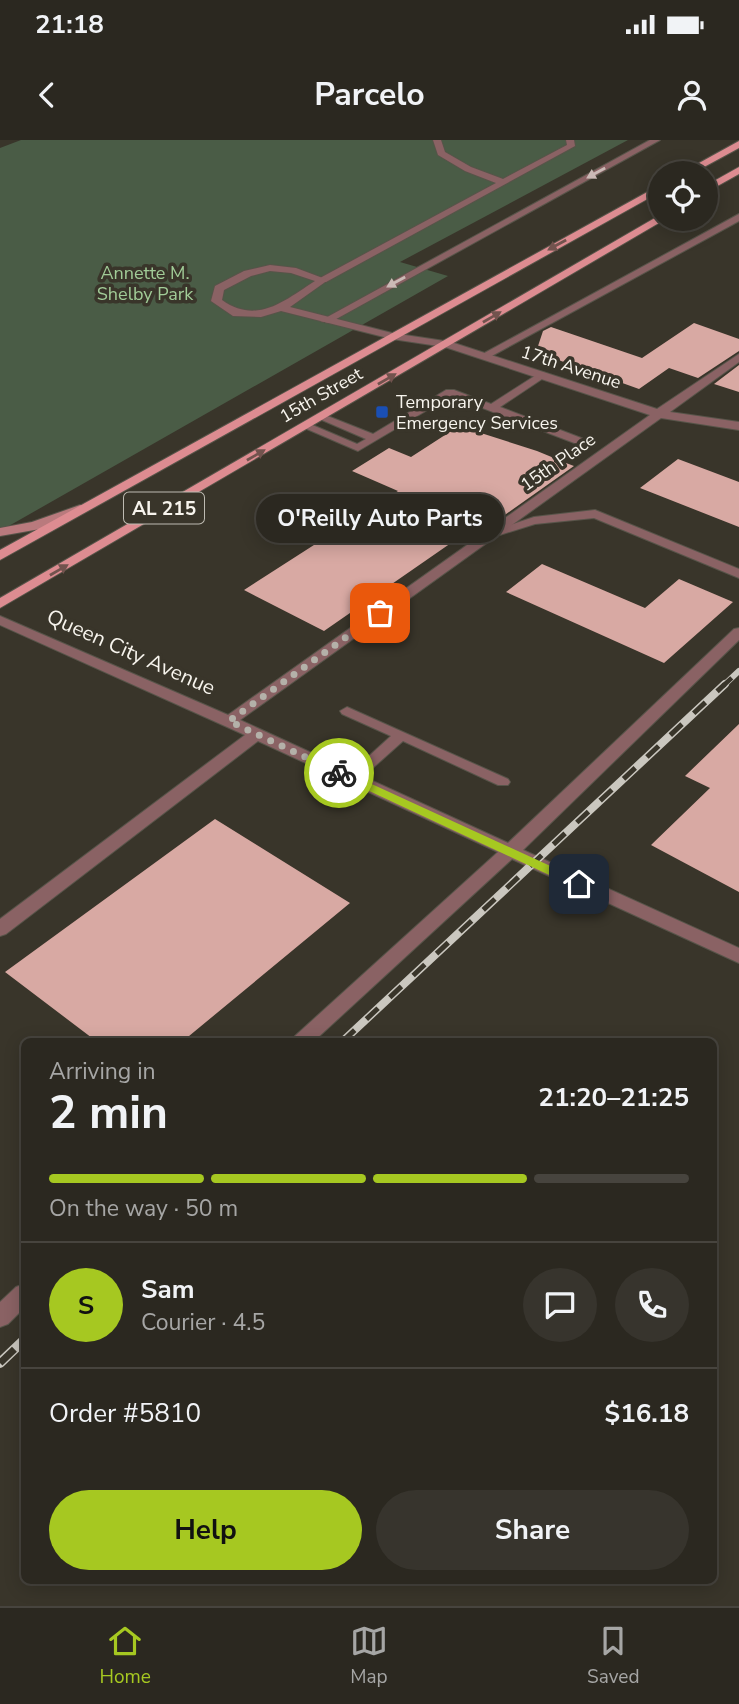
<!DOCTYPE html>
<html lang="en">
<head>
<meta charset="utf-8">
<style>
	body { margin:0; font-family:"Nunito Sans",sans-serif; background:#37342d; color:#f1f3f6; height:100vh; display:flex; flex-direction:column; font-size:26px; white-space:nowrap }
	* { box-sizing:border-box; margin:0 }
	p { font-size:23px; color:#a6a6a5 }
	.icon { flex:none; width:38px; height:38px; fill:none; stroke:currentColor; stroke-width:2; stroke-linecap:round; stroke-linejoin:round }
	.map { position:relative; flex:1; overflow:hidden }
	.details { position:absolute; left:21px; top:898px; width:696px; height:546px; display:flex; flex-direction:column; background:#2b2820; border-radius:10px; box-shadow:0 4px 18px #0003,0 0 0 2px #47443e }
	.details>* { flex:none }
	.tools { position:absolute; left:648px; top:21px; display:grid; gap:14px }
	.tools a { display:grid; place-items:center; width:70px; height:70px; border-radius:50%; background:#2b2820; box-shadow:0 4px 18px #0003,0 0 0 2px #47443e; font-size:35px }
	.pin { position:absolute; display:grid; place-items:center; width:60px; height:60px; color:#fff; margin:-30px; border-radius:14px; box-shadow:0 4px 10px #0006 }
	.courier { position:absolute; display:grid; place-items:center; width:70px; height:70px; margin:-35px; border:5px solid #a6c821; border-radius:50%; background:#fff; color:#222; box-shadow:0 2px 9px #0007 }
	.bubble { position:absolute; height:49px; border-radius:24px; background:#2b2820; box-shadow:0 4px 18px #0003,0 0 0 2px #47443e; font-size:23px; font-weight:700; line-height:49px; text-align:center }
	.summary em { font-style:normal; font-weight:700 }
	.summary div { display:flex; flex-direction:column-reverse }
	.summary { display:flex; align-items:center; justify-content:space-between; height:119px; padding:0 28px }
	h1 { font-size:46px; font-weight:700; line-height:52px }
	.bar { display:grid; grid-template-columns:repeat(4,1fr); gap:10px 7px; align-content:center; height:84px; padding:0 28px }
	.bar i { height:9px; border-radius:5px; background:#47443e }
	.bar .on { background:#a6c821 }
	.bar p { grid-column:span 4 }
	.line { display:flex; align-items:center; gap:18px; padding:0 28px; border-top:2px solid #47443e }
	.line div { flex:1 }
	.round { display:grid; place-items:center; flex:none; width:74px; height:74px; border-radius:37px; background:#37342d }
	.cta { display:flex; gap:14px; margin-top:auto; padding:14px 28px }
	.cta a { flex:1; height:80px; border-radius:42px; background:#a6c821; color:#111; font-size:28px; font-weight:700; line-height:80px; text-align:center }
	.cta a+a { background:#37342d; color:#f1f3f6 }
	.status { display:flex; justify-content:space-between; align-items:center; height:49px; padding:0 35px; background:#2b2820; direction:ltr }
	.status svg { height:19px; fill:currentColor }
	header { display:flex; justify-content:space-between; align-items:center; height:91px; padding:0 28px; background:#2b2820; font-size:32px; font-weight:700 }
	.tabs { display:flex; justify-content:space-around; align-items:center; height:98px; border-top:2px solid #47443e; background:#2b2820; font-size:19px; color:#a6a6a5 }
	.tabs a { display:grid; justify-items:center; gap:4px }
	.tabs .on { color:#a6c821 }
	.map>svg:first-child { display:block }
</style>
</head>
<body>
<div class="status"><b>21:18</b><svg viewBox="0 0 49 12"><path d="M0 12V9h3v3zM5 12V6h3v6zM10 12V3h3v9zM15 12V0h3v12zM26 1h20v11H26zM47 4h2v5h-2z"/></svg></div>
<header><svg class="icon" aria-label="back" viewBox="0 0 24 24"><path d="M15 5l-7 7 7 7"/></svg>Parcelo<svg class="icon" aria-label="person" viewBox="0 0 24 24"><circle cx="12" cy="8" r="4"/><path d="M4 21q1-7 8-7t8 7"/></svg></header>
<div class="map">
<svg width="739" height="1466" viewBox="0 0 739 1466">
	<rect width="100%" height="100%" fill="#39352a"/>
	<path fill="#4a5c46" d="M21,0h607l-228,122 48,14 -448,255v-383z"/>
	<path fill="#d8a9a3" d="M694,183l45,16v12l-41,27 -29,-10 -30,21 -103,-37 7,-21 8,-4 91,31z
		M739,225v27l-25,-8z
		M459,286l78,25 17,7v4l6,3 6,-2 8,3 -89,63 -8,-4 -153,106 -80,-41 154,-99 -46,-20 37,-23 22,9z
		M678,319l61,23v45l-99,-39z
		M542,424l103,44 34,-29 54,23 -69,61 -158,-71z
		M739,584v168l-88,-47 59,-57 -25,-12z
		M215,679l135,84 -167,138h-87l-91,-69z"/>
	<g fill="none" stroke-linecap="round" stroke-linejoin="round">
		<defs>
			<path id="lane" d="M433,0h8l4,12 26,15 32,12 64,-34 -1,-5h8l1,6 -249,136h-6v-4l176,-95 -31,-12 -27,-16z
				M650,0h10l-331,183 -9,-2z
				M739,74v7l-251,137 -9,-2z
				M541,232l4,1v4l-45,30 89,34v4l-28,18 -6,-3 2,-2 20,-14 -126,-48 -93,55 -58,-25 10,-2 47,20 9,-5 -51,-22 10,-2 48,19 73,-44h8l37,14z
				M595,370l144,59v9l-145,-60 -59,6 -48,15 -6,-4 53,-18z
				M347,567l161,72 2,3 -2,3h-10l-95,-44 -46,41h-10l-2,-3 2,-3 44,-40 -49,-22 -2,-3z"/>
			<path id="street" d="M270,125l26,3 32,12 -38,27 102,26 59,9 206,67 82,-55v8l-69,50 69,10v8l-78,-12 -421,302 268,123 226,-214 5,-1v12l-216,210 216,98v15l-227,-104 -198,182h-22l3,-5 203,-184 -240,-111 -252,193 -6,2v-17l245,-184 -245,-110v-9l228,99 422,-300 -205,-68 -53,-8 -111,-28 -20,6 -28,-1 -22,-15 4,-15 29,-15zM270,131l21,2 24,8c-31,20 -58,44 -93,19l2,-10 27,-14z
				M24,1144v24l-16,16 -8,3v-25l16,-15z"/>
			<path id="secondary" d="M80,365l5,1v6l-45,17 -40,7v-8l32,-6z"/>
			<path id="primary" d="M739,1v7l-46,25h-12z
				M739,27v7l-34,19v-7z
				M660,45v7l-660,368v-10z
				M660,75v4l4,1 -664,388v-10z"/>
		</defs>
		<use href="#lane" stroke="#575449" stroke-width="2"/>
		<use href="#street" stroke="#575449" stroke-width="2"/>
		<use href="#secondary" stroke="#575449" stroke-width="2"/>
		<use href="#primary" stroke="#575449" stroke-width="2"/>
		<use href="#lane" fill="#8a6264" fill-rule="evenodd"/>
		<use href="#street" fill="#8a6264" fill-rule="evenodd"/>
		<use href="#secondary" fill="#b97a7d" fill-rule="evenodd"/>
		<use href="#primary" fill="#dd8c91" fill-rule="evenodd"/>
		<defs>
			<path id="rail-far2" d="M723,546l16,-15"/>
			<path id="rail-far1" d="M343,901l382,-357"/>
			<path id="rail" d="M0,1223l24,-23"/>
		</defs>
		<use href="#rail-far2" stroke="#cac7bf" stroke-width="6"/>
		<use href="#rail-far1" stroke="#cac7bf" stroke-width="8"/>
		<use href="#rail" stroke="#cac7bf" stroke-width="10"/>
		<use href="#rail-far2" stroke="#39352a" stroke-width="4.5" stroke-dasharray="12" stroke-linecap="butt"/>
		<use href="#rail-far1" stroke="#39352a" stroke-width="5" stroke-dasharray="16" stroke-linecap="butt"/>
		<use href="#rail" stroke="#39352a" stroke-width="7" stroke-dasharray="20" stroke-linecap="butt"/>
	</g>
	<defs><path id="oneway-solid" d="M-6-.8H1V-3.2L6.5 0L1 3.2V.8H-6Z" transform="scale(1.75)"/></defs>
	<g fill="#cbbab6">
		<use href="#oneway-solid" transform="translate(596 33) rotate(151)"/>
		<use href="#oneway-solid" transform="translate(396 142) rotate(151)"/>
	</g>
	<g fill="#72534e">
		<use href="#oneway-solid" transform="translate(557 105) rotate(151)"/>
		<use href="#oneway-solid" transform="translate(492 177) rotate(-30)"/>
		<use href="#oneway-solid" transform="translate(387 239) rotate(-30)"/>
		<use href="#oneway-solid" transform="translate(256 315) rotate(-30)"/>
		<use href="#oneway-solid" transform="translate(59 430) rotate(-30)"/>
	</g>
	<path fill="#a6c821" d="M339,629l244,112 2,3 -10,3 -240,-112 -1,-2z"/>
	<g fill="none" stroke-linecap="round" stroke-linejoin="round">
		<path stroke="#b4b1a9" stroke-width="7" stroke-dasharray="0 12.6" d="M339,633l-110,-52 151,-108"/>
	</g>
	<rect fill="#1a4fb4" stroke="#39352a" stroke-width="2.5" x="375" y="265" width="14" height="14" rx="3.5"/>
	<g text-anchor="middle" stroke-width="7" stroke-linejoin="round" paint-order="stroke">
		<g font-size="18" fill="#a1cc97" stroke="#39352a">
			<text x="145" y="139">Annette M.<tspan x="145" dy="21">Shelby Park</tspan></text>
		</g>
		<g font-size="18" fill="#f7f4ed" stroke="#39352a">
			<text transform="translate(571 227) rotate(18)" y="6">17th Avenue</text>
			<text transform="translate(321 255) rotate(-30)" y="6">15th Street</text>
			<text transform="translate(558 322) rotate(-35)" y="6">15th Place</text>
		</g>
		<g font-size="18" fill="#f7f4ed" stroke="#39352a" text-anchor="start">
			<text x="396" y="268">Temporary<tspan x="396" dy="21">Emergency Services</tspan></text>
		</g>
		<rect fill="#39352a" stroke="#bebbb2" stroke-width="2" x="124" y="352.5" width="80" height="31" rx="5"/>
		<g font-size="19" font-weight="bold" fill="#f7f4ed">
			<text x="164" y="375">AL 215</text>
		</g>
		<g font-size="21" fill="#f7f4ed" stroke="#39352a">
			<text transform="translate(131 512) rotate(24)" y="7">Queen City Avenue</text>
		</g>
	</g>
</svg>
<div class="tools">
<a><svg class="icon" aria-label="locate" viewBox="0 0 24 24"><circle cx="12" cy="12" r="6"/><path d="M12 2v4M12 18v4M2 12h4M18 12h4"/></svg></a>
</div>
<div class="pin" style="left:380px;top:473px;background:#ea580c"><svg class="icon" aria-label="bag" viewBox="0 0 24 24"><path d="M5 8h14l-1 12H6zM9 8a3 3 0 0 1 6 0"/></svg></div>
<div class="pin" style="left:579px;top:744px;background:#1f2937"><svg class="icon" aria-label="home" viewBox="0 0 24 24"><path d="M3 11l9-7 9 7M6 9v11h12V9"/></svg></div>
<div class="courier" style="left:339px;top:633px"><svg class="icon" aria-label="bike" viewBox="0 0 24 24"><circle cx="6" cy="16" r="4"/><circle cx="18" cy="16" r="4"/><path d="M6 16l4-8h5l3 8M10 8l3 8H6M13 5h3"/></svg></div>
<div class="bubble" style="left:256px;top:354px;width:248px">O'Reilly Auto Parts</div>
<section class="details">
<div class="summary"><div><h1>2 min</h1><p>Arriving in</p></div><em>21:20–21:25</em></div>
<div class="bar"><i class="on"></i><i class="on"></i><i class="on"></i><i></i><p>On the way · 50 m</p></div>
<div class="line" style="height:126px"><b class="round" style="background:#a6c821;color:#111">S</b><div><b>Sam</b><p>Courier · 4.5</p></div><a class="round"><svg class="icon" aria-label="chat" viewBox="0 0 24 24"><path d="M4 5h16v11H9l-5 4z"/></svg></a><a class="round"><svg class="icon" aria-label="phone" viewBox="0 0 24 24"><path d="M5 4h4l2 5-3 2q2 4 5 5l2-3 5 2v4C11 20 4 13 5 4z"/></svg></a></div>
<div class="line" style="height:91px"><div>Order #5810</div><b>$16.18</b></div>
<div class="cta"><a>Help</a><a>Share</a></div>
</section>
</div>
<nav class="tabs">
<a class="on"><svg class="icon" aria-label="home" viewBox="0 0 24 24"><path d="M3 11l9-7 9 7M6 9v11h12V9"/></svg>Home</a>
<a><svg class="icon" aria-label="map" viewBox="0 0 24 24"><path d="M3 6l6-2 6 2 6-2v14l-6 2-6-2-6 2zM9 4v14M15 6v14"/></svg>Map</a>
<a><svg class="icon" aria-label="saved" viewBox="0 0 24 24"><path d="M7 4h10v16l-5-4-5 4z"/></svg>Saved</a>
</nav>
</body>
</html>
